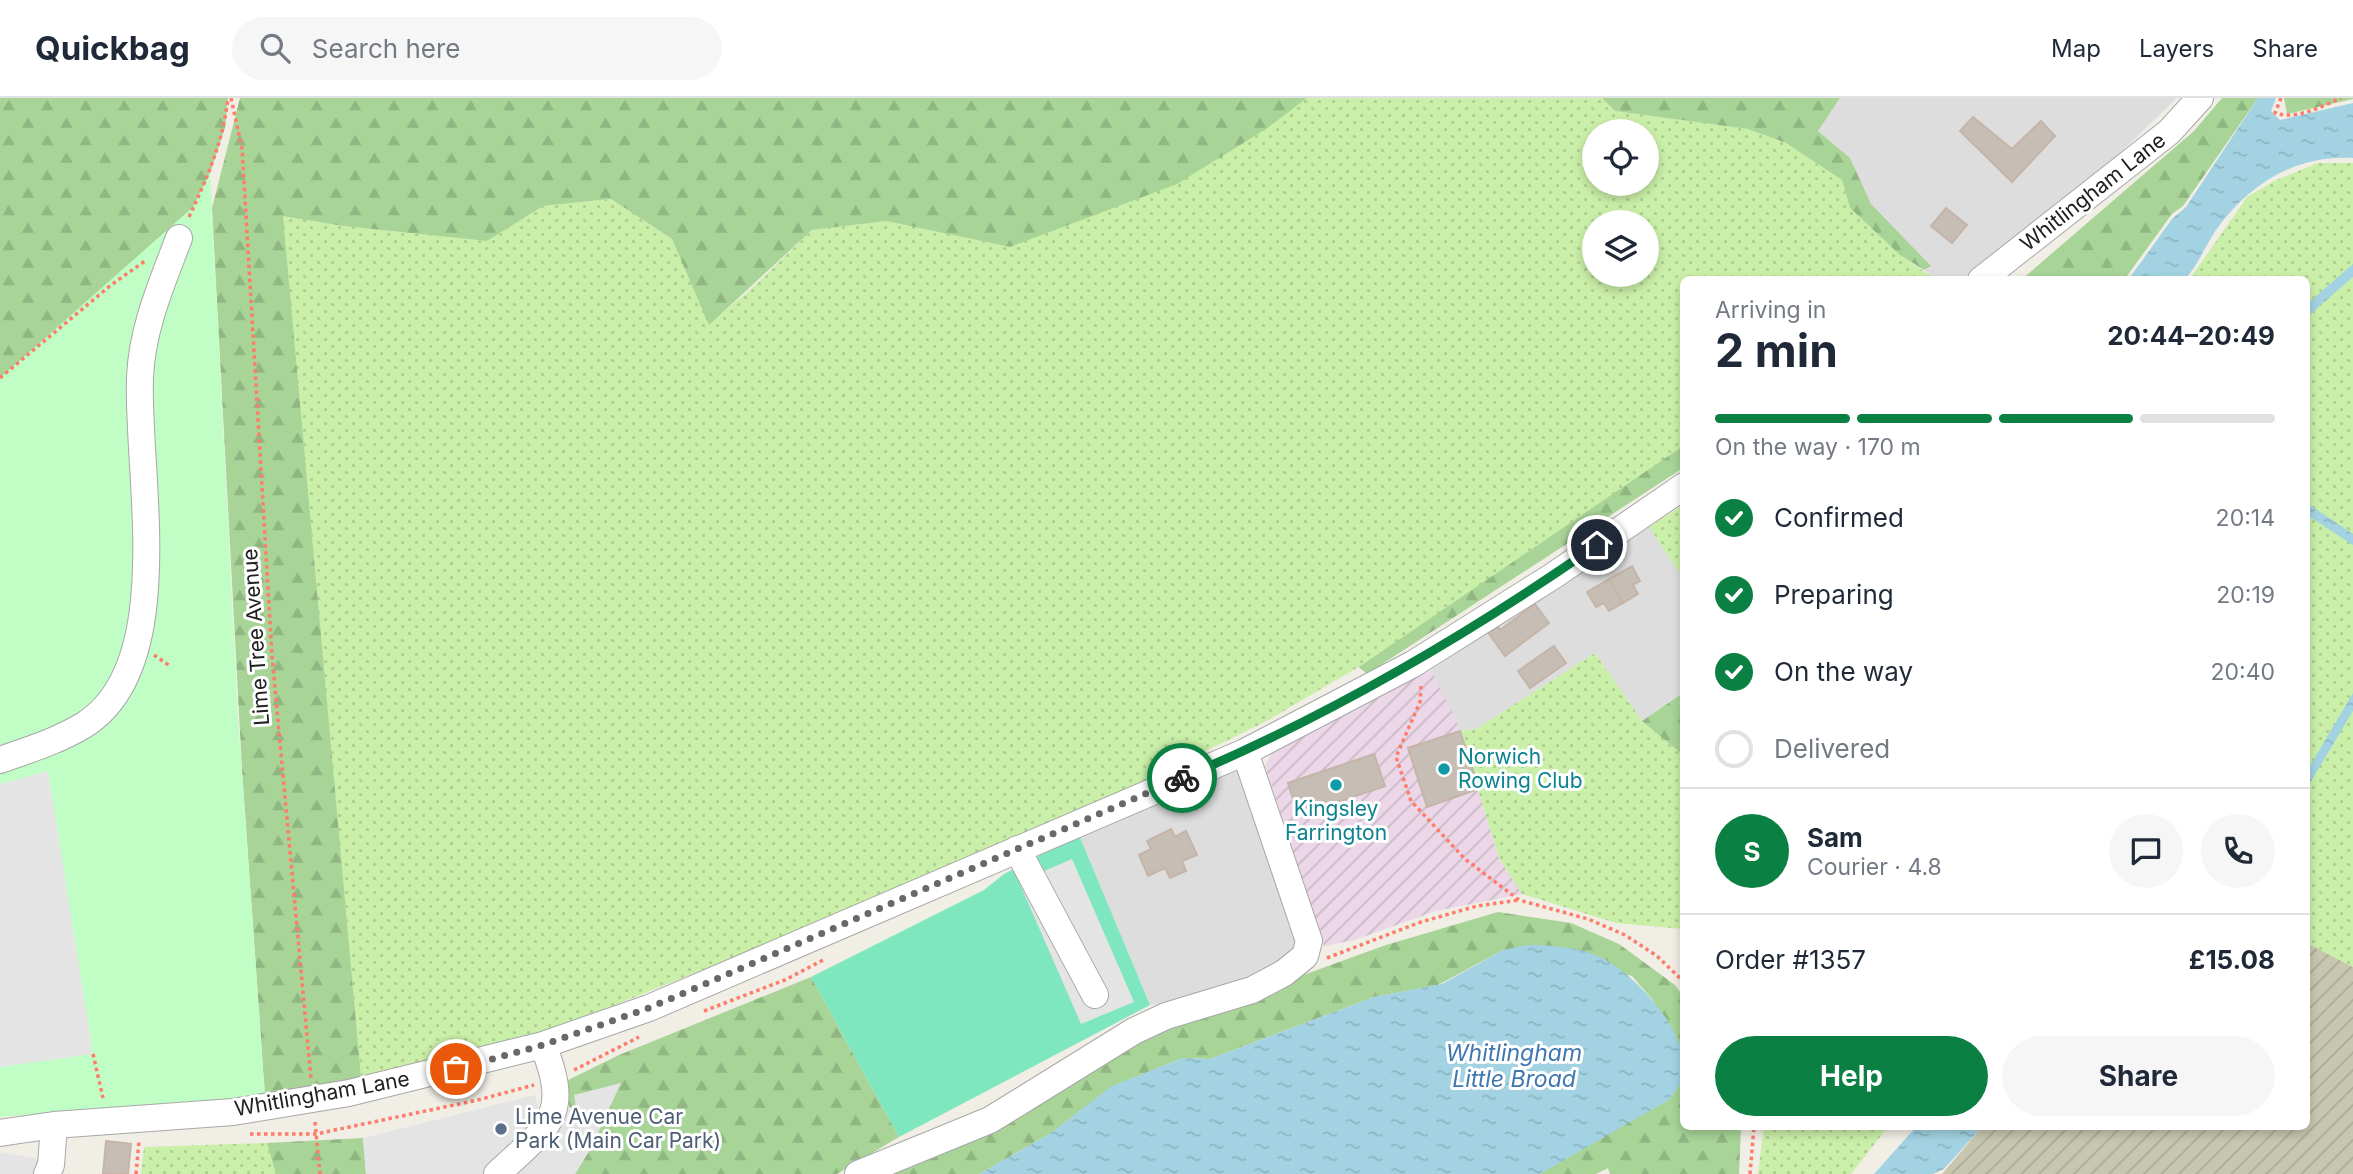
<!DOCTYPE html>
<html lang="en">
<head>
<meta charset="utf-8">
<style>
	body { margin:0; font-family:Inter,sans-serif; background:#f6f6f7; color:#1f2937; height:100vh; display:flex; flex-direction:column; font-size:26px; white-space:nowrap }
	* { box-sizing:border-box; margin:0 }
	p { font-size:23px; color:#747a83 }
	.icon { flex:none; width:38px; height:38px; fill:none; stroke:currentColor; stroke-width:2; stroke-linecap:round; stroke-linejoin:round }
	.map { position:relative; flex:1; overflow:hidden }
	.panel { position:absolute; left:1680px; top:178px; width:630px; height:854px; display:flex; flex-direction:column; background:#fff; border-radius:10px; box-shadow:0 4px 10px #0003 }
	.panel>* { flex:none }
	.controls { position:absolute; left:1582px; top:21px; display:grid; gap:14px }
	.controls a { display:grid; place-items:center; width:77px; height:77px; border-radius:50%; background:#fff; box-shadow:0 4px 10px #0003; font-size:35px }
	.pin { position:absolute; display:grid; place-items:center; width:60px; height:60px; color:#fff; margin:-30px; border:4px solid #fff; border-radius:50%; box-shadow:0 2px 7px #0007 }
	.courier { position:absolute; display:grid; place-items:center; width:70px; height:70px; margin:-35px; border:5px solid #0b8043; border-radius:50%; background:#fff; color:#222; box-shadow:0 2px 9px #0007 }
	.head em { font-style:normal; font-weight:700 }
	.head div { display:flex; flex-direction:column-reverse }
	.head { display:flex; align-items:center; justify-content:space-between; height:119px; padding:0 35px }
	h1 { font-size:46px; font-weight:700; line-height:52px }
	.bar { display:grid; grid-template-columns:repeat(4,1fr); gap:10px 7px; align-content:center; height:84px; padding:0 35px }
	.bar i { height:9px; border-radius:5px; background:#e0e1e3 }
	.bar .active { background:#0b8043 }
	.bar p { grid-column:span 4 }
	.line { display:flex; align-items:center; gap:18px; padding:0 35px; border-top:2px solid #e0e1e3 }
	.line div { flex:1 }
	.round { display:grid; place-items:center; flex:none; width:74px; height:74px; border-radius:37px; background:#f6f6f7 }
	ol { padding:0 35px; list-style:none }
	li { display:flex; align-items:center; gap:21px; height:77px }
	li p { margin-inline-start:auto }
	li .icon { padding:7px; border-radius:50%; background:#0b8043; color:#fff; stroke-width:4 }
	li:last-child { color:#747a83 }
	li i { width:38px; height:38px; border:4px solid #e0e1e3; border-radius:50% }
	.action { display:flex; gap:14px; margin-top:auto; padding:14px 35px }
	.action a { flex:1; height:80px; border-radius:42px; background:#0b8043; color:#fff; font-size:28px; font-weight:700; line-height:80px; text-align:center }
	.action a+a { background:#f6f6f7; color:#1f2937 }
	header { display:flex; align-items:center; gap:42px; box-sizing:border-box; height:98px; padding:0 35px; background:#fff; border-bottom:2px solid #e0e1e3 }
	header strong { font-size:33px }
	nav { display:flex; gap:38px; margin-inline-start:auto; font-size:24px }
	.search { width:490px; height:63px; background:#f6f6f7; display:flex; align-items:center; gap:18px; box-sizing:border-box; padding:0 24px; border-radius:38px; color:#747a83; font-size:26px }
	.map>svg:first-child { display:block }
</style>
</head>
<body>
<header>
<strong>Quickbag</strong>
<div class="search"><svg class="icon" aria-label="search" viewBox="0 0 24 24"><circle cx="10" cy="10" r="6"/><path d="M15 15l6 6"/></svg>Search here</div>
<nav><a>Map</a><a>Layers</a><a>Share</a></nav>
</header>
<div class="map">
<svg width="2353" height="1076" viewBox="0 0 2353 1076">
	<defs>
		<pattern id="industrial-furrows" width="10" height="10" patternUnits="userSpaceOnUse" patternTransform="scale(1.75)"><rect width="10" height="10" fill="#ebd7e7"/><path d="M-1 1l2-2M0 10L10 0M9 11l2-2" fill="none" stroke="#c9b8c6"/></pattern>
		<pattern id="construction-furrows" width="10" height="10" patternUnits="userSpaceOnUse" patternTransform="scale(1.75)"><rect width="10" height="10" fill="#c7c7b0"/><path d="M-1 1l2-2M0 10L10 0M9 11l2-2" fill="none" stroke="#abab97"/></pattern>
		<pattern id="grass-dots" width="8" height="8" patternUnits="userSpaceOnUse" patternTransform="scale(1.75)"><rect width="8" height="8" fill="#caefa8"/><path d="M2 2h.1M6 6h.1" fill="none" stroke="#adcd90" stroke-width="1.8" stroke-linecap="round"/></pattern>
		<pattern id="forest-firs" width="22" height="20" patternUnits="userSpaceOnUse" patternTransform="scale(1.75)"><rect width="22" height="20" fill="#a8d497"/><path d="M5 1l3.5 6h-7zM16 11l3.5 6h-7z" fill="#90b682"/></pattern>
		<pattern id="water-ripples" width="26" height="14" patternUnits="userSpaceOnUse" patternTransform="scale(1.75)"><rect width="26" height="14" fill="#a3d3e2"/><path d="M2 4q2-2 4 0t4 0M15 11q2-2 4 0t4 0" fill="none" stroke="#8cb5c2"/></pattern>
	</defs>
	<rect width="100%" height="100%" fill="#f1eee6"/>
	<path fill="#dedddd" d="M1840,0h337l-92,89 -124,93h-25l-12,-10 6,-4 -60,-62 -20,-46 -32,-27z
		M1649,429l34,51v115l-41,28 -47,-68 -119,76 -16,2 -29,-61z
		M1240,670l60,172 -15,23 -89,36 -46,6 -71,-170z"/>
	<path fill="url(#industrial-furrows)" d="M1431,572l26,52 42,136 23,36 -86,17 -81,29 -31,6 -59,-180 6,-12z"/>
	<path fill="url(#construction-furrows)" d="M2307,845l46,24v207h-411l40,-47h324z"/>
	<path fill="url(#grass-dots)" fill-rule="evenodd" d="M1302,0h300l13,13 134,18 37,14 56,37 8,28 50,47 32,22 -4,3h-244l-1,166 -311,213 -107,63 -160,78 -246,107 -304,122 -194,48 -79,-862 61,11 144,15 56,-35 68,-7 61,40 37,85 41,-34 62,-60 74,-9 124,26zM1594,33h53v53h-53zM1594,124h53v53h-53z
		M2318,65h35v804l-46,-24 -1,-663h-117l58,-83 27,-16z
		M1683,407v73l-34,-51z
		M1595,555l47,68 41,34v174l-67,-6 -94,-29 -23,-36 -39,-127 16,-2z
		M1764,1029h124l-37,47h-93z
		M267,1045l10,31h-136l3,-27z"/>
	<path fill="url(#forest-firs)" d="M0,0h228l-3,30 -15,45 -31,65 -179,140z
		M240,0h1067l-41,31 -89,55 -167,63 -124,-26 -74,9 -103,95 -37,-86 -61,-40 -68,7 -56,35 -144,-15 -60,-10 78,861 -96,19 -23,-327 -30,-561z
		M1602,0h238l-22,33 32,27 21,46 60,62 -7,4 -24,-15 -50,-47 -8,-28 -56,-37 -38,-14 -133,-18z
		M2222,0h36l-75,108 -11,8 -48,66h-103l173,-149z
		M2284,0h69v1l-66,15z
		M1683,348v22l-316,206 -8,-7z
		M1683,595v62l-41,-34z
		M1498,814l73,11 48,21 56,41 8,11v57l-31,-54 -20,-23 -129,-26 -65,35 -64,12 -164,62 -27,-1 -70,28 -62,47 -72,41h-100l281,-147 226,-82z
		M811,879l88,160 -62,37h-262l16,-26 -17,-53 3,11 -7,2 -8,-25 57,-28z
		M1683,980l1,49h57l-2,47h-129l-2,-6 -12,6h-61l135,-75z
		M363,1040l3,36h-90l-9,-31z"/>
	<path fill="#c0fec6" d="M210,75l28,545 27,378 -265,21v-739l193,-171z"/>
	<path fill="#7ee7c0" d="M1079,737l71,170 -251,132 -88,-160 173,-87 20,-16z"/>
	<path fill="#e4e4e4" d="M48,673l45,283 -93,13v-283z
		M1072,761l62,143 -53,22 -62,-142z
		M621,985l-30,65 -16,26h-209l-3,-36 172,-43 6,24 35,-13 -2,-11z
		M0,1054l58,10 7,12h-65z"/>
	<path fill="url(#water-ripples)" d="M2258,0h18l-5,13 9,9 73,-17v55c-58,-3 -104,26 -137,72 -11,16 -18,36 -32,50h-56l44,-61 14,-12z
		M2353,166v13l-46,40v-13z
		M2307,405l46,31v11l-46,-30z
		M2353,595v18l-46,77v-17z
		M1528,847c24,0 52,2 74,13 35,18 88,75 82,118 -2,8 -10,16 -14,23l-130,75h-561l72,-41 61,-47 71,-28 27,1 164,-62 68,-13 61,-34z
		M1916,1029h66l-38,42 -11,5h-59z"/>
	<path fill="#c6bdb5" stroke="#c5b4a7" stroke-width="2" d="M1973,19l39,32 29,-28 14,15 -43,46 -52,-51z
		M1946,110l21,17 -15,18 -21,-17z
		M1632,468l8,15 -7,4 5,9 -15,9 -14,-24z
		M1609,481l14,24 -14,8 -5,-8 -8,4 -9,-15z
		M1535,506l14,19 -44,33 -18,-25 10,-7 3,6z
		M1554,548l12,17 -36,25 -12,-17z
		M1460,633l19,58 -52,18 -19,-59z
		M1374,656l11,32 -87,29 -10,-32z
		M1171,731l4,8 11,-6 11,24 -15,6 4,10 -16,7 -5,-10 -17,8 -9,-21 12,-6 -4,-8z
		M106,1043l25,3 -3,30h-25z"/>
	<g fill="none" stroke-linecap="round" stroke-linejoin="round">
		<defs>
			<path id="minor" d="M1981,182l188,-148 31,-34
				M0,662c28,-10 58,-19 84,-35 95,-59 52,-253 56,-348 2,-49 22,-94 39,-139
				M1017,751l78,146
				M0,1035l54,-8 179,-13 116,-19 194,-48 106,-37 596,-256 168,-88 140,-88 131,-90
				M47,1076l4,-9 3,-40
				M497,1076c51,-48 75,-57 46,-129
				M858,1076l132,-54 144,-89 32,-15 86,-26 32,-17 21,-17 4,-15 -64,-189"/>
		</defs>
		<use href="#minor" stroke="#a7a7a7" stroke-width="28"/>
		<path stroke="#ff7c69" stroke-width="3.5" stroke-dasharray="3.5 3.5" stroke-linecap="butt" d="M231,0l11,50 30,508 39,423
			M2281,0l-6,15c22,7 45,-6 66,-15
			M189,119c18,-39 34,-75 39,-119
			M0,280l111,-93 34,-24
			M154,557l16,11
			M1421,588l-1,16 -24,55 15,44 54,58 54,41 69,19 37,16 32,21 27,26
			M1327,860l94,-36 56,-16 42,-6
			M704,913l81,-31 38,-20
			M93,956l10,44
			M574,972l65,-33
			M315,1024l5,52
			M250,1036h66l162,-34 56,-15
			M136,1076l3,-33
			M1750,1076l4,-47"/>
		<use href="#minor" stroke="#fff" stroke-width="26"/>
	</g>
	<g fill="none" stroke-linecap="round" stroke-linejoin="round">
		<path stroke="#696865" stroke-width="7" stroke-dasharray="0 12.6" d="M456,971l87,-24 106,-37 533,-230"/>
		<path stroke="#0b8043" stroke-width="9" d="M1182,680c147,-62 284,-142 415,-233"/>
	</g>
	<g fill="#0f9aa8" stroke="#fff" stroke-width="2.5">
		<circle cx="1444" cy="671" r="7"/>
		<circle cx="1336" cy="687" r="7"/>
	</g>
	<circle fill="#5c6f8a" stroke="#fff" stroke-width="2.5" cx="501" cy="1031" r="7"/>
	<g text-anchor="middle" stroke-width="6" stroke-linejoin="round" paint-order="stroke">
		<g font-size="21" fill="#202020" stroke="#fff">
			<text transform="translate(2093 94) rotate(-38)" y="7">Whitlingham Lane</text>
			<text transform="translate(256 539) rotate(-94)" y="7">Lime Tree Avenue</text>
			<text transform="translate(322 996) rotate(-10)" y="7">Whitlingham Lane</text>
		</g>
		<g font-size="21" fill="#0d838f" stroke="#fff" text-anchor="start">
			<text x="1458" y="666">Norwich<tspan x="1458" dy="24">Rowing Club</tspan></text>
			<text x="1336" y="718" text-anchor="middle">Kingsley<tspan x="1336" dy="24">Farrington</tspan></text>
		</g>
		<g font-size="21" fill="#4e5e75" stroke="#fff" text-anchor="start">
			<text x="515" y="1026">Lime Avenue Car<tspan x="515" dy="24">Park (Main Car Park)</tspan></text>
		</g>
		<g font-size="23" font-style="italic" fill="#4077b1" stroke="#fff">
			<text x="1514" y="963">Whitlingham<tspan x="1514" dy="26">Little Broad</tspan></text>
		</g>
	</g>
</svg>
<div class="controls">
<a><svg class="icon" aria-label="locate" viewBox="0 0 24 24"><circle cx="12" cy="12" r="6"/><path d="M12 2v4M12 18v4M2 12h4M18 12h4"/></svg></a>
<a><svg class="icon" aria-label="layers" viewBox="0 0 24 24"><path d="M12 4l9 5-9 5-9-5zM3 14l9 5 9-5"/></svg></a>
</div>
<div class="pin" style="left:456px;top:971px;background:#ea580c"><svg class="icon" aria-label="bag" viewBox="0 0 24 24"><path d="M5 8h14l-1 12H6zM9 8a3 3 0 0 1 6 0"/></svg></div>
<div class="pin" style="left:1597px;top:447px;background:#1f2937"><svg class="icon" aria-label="home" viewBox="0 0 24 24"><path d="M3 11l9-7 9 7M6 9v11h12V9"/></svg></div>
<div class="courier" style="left:1182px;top:680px"><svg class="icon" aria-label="bike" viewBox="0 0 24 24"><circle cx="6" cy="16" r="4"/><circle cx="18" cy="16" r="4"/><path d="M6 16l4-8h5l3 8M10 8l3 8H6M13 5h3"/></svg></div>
<section class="panel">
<div class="head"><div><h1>2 min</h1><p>Arriving in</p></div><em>20:44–20:49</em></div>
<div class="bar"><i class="active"></i><i class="active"></i><i class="active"></i><i></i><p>On the way · 170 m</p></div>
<ol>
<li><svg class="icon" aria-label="check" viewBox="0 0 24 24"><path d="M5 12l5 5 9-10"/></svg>Confirmed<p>20:14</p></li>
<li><svg class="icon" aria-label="check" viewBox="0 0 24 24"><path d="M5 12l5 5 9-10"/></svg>Preparing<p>20:19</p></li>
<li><svg class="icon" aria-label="check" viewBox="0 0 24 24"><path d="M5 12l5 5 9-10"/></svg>On the way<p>20:40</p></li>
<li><i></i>Delivered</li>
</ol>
<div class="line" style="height:126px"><b class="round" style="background:#0b8043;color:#fff">S</b><div><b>Sam</b><p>Courier · 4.8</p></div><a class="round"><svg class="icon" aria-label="chat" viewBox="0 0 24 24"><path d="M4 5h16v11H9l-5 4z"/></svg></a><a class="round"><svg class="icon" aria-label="phone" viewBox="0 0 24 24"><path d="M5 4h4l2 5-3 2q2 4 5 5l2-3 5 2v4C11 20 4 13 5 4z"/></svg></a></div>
<div class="line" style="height:91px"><div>Order #1357</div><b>£15.08</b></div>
<div class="action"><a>Help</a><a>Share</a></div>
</section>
</div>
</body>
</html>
